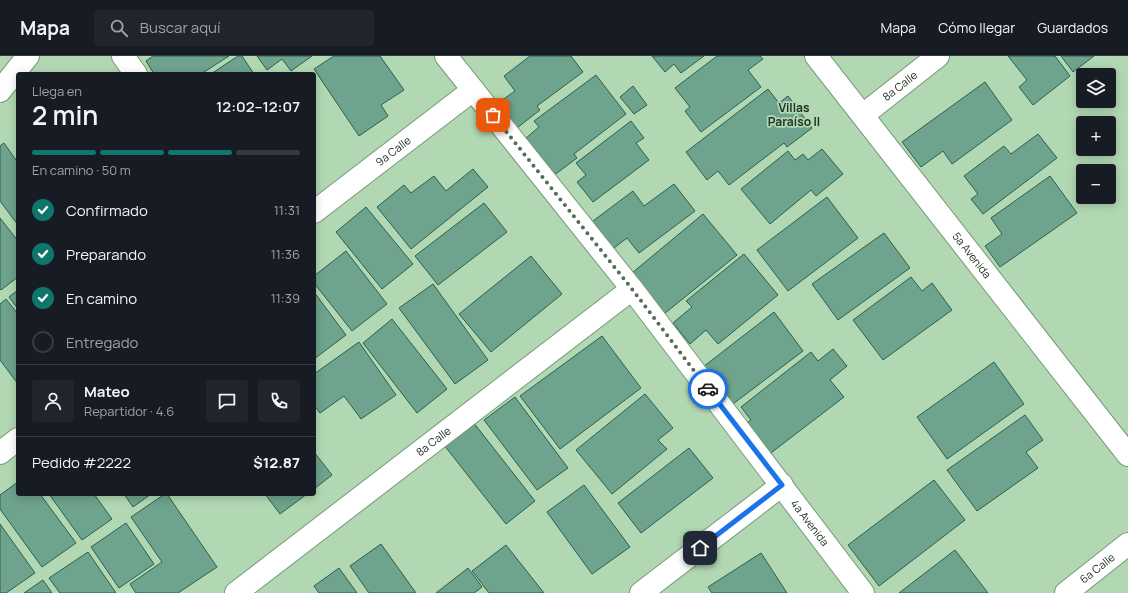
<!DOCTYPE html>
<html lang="es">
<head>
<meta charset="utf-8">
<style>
	body { margin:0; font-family:Manrope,sans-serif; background:#20242c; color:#f1f3f6; height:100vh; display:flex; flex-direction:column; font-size:15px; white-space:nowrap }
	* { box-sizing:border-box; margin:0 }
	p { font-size:13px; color:#9ea1a6 }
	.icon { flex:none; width:22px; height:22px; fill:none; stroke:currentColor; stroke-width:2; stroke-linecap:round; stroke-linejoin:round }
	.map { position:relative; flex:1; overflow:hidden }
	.details { position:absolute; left:16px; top:16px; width:300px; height:424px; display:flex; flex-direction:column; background:#171b24; border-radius:4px; box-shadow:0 2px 10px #0003 }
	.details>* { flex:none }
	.buttons { position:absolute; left:1076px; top:12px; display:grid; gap:8px }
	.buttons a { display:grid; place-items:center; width:40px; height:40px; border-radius:4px; background:#171b24; box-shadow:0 2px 10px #0003; font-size:20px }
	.pin { position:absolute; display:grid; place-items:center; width:34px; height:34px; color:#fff; margin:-17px; border-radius:8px; box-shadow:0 2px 6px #0006 }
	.courier { position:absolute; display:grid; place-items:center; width:40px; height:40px; margin:-20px; border:3px solid #1a73e8; border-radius:50%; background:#fff; color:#222; box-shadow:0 1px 5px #0007 }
	.headline em { font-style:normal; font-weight:600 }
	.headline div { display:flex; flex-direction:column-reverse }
	.headline { display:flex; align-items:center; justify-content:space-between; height:68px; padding:0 16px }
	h1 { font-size:26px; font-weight:600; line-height:30px }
	.bar { display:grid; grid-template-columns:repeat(4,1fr); gap:6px 4px; align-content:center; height:48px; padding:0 16px }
	.bar i { height:5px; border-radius:3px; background:#363941 }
	.bar .active { background:#0f766e }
	.bar p { grid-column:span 4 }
	.line { display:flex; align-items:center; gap:10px; padding:0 16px; border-top:1px solid #363941 }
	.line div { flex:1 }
	.round { display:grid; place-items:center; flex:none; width:42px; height:42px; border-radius:4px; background:#20242c }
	ol { padding:0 16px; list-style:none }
	li { display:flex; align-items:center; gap:12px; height:44px }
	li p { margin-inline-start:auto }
	li .icon { padding:4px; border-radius:50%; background:#0f766e; color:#fff; stroke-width:4 }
	li:last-child { color:#9ea1a6 }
	li i { width:22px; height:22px; border:2px solid #363941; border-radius:50% }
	header { display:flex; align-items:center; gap:24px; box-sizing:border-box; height:56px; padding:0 20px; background:#171b24; border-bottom:1px solid #363941 }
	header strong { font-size:19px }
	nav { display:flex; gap:22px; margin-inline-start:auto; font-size:14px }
	.search { width:280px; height:36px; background:#20242c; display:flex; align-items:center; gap:10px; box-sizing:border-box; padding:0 14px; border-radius:4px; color:#9ea1a6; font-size:15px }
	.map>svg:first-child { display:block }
</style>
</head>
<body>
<header>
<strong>Mapa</strong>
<div class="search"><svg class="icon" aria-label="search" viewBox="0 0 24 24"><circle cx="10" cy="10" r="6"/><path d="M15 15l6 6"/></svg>Buscar aquí</div>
<nav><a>Mapa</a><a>Cómo llegar</a><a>Guardados</a></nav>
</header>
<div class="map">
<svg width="1128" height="537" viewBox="0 0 1128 537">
	<rect width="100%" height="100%" fill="#b1d8b3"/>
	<path fill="#6ea38d" stroke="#2b604c" d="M153,0h76l-28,18h-47l-8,-13z
		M238,0h4l12,18h-43z
		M257,0h55l-21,15 -9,-12 -15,11z
		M334,0h46l24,34 -23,15 7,11 -29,20 -45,-67z
		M530,0h41l12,16 -46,34 3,4 -23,18 -19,-25 17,-12 -11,-15z
		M652,0h52l-23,17 -7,-9 -9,8z
		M717,0h43l3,3 -15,11 13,17 -60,45 -16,-21 5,-4 -15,-19z
		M1008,0h47l15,20 -37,29 -14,-18 8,-7z
		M1061,0h33l-21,16z
		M596,19l30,39 -52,40 3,4 -24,18 -28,-37 14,-12 -5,-6z
		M985,26l27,38 -60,44 -9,-13 -22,16 -19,-25z
		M633,30l14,19 -13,9 -14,-17z
		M768,33l11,14 9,-7 24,32 -25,19 -3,-4 -55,42 -11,-14 -11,9 -21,-28z
		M631,65l13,17 -8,5 13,17 -56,42 -16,-20 9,-7 -10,-12z
		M1038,78l19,24 -74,56 -12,-15 7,-5 -14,-18 40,-30 7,8z
		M4,87l14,20v62l-18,-24v-55z
		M822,93l21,25 -27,22 -5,-6 -41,34 -29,-35 47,-38 7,9 8,-6 5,6z
		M473,113l15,18 -77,62 -34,-42 27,-22 7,8 23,-17 12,15z
		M1050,120l27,37 -77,54 -15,-21 17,-12 -11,-16z
		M674,128l21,27 -56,42 -12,-15 -17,13 -21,-27 44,-33 11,15z
		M827,141l31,41 -70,53 -31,-41z
		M484,147l23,29 -69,53 -23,-29z
		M366,151l47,57 -31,25 -46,-57z
		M703,158l34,41 -78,63 -33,-40z
		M0,162l18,23v36l-17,13 -1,-1z
		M884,177l26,35 -72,52 -26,-36z
		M346,195l41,53 -35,27 -38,-48v-7z
		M744,198l34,41 -60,49 -12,-14 -16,14 -17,-21 19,-16 -6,-6z
		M531,200l31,38 -71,58 -32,-38z
		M911,221l11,14 10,-8 20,27 -69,50 -30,-40z
		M433,228l55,76 -33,24 -56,-76z
		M18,234v19l-9,-12z
		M314,236l32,43 -32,24z
		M6,243l12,15v70l-18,-24v-56z
		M774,256l29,39 -74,56 -26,-40z
		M392,263l55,70 -30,24 -54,-70z
		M602,280l39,52 -81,61 -40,-53z
		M359,286l37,53 -35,24 -17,-23 -24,17 -6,-8v-31z
		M833,293l14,17 -17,14 14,17 -81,62 -23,-31 11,-8 -10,-13 70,-55 7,9z
		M994,306l30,42 -77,55 -30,-42z
		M645,338l28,34 -15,12 9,9 -55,45 -36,-44z
		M515,341l53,71 -31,22 -53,-70z
		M1025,359l18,25 -17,12 12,16 -61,43 -30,-41z
		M473,366l62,79 -29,23 -62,-79z
		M689,392l24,30 -72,55 -23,-30z
		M314,396l18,23 -18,14z
		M934,424l31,40 -86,66 -31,-41z
		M18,426v12h22l36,49 -34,24 -42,-58v-14z
		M584,429l46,62 -38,27 -45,-62z
		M49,438h45l18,25 -30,21z
		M124,438h27l-18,13z
		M165,438h2l50,73 -39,26h-42l-6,-9 32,-22 -31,-45z
		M265,438h42l-27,20z
		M126,467l28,41 -35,24 -28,-41z
		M0,468l35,49 -29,20h-6z
		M381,488l35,49h-47l-19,-27z
		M506,489l38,48h-55l-17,-22z
		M955,494l33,43h-89z
		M88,496l28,41h-56l-11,-15z
		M761,497l26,40h-75l-4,-6z
		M339,512l18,25h-38l-5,-7z
		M468,512l14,19 -8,6h-38z
		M43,524l9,13h-28z"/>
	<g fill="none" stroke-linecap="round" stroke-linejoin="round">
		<defs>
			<g id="street">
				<path d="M123,0l13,18"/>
				<path id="s1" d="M446,0l186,233 231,304"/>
				<path id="s2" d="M816,0l312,399"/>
				<path d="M0,35l28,-35"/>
				<path id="s3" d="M863,59l75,-59"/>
				<path id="s4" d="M314,156l159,-122"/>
				<path d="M0,397l18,-14"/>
				<path id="s5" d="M236,537l396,-304"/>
				<path d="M641,537l141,-108"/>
				<path id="s6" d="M1066,537l62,-49"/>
			</g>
		</defs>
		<use href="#street" stroke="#759a77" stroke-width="24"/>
		<use href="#street" stroke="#fff" stroke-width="22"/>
	</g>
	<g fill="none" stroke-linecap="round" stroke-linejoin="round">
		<path stroke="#556c56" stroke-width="4" stroke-dasharray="0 7.2" d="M493,59l139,174 76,100"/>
		<path stroke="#1a73e8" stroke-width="5" d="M700,492l82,-63 -74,-96"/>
	</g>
	<g text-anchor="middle" stroke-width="3.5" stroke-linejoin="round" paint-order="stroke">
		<g font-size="11" fill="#233224" stroke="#b1d8b3">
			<text dy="4" stroke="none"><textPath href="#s3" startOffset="47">8a Calle</textPath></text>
			<text dy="4" stroke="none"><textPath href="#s4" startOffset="100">9a Calle</textPath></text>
			<text dy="4" stroke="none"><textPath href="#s2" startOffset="253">5a Avenida</textPath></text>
			<text dy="4" stroke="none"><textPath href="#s5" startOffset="249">8a Calle</textPath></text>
			<text dy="4" stroke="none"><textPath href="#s1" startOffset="592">4a Avenida</textPath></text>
			<text dy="4" stroke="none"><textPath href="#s6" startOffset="40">6a Calle</textPath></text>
		</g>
		<g font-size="12" font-weight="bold" fill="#233224" stroke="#b1d8b3">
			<text x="794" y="56">Villas<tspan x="794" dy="14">Paraíso II</tspan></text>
		</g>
	</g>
</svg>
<div class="buttons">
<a><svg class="icon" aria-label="layers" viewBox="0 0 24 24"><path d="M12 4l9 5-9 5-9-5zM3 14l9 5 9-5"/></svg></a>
<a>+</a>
<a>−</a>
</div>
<div class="pin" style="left:493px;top:59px;background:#ea580c"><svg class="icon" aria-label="bag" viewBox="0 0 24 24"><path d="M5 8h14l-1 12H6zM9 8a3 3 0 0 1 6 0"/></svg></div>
<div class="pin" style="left:700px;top:492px;background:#1f2937"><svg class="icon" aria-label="home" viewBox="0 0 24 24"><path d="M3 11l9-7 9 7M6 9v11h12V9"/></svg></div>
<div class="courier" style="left:708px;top:333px"><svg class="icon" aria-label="car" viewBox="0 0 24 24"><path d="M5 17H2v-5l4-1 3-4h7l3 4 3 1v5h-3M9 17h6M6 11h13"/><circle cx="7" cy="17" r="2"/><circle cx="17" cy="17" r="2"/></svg></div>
<section class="details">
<div class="headline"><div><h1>2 min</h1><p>Llega en</p></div><em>12:02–12:07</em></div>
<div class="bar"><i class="active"></i><i class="active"></i><i class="active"></i><i></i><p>En camino · 50 m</p></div>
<ol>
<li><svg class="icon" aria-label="check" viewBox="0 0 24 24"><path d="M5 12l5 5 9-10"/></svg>Confirmado<p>11:31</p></li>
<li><svg class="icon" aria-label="check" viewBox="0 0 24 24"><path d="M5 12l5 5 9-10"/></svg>Preparando<p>11:36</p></li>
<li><svg class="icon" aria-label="check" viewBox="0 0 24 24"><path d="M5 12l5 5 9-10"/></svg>En camino<p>11:39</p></li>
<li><i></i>Entregado</li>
</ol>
<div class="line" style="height:72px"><a class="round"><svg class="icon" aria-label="person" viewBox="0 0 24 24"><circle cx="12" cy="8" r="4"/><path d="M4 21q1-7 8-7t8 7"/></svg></a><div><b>Mateo</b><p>Repartidor · 4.6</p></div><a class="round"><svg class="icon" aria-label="chat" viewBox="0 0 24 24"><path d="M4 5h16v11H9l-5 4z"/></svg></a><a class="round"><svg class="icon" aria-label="phone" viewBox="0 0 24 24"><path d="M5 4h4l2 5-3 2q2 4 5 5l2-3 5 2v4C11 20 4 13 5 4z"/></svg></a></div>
<div class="line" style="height:52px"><div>Pedido #2222</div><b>$12.87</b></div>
</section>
</div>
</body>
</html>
